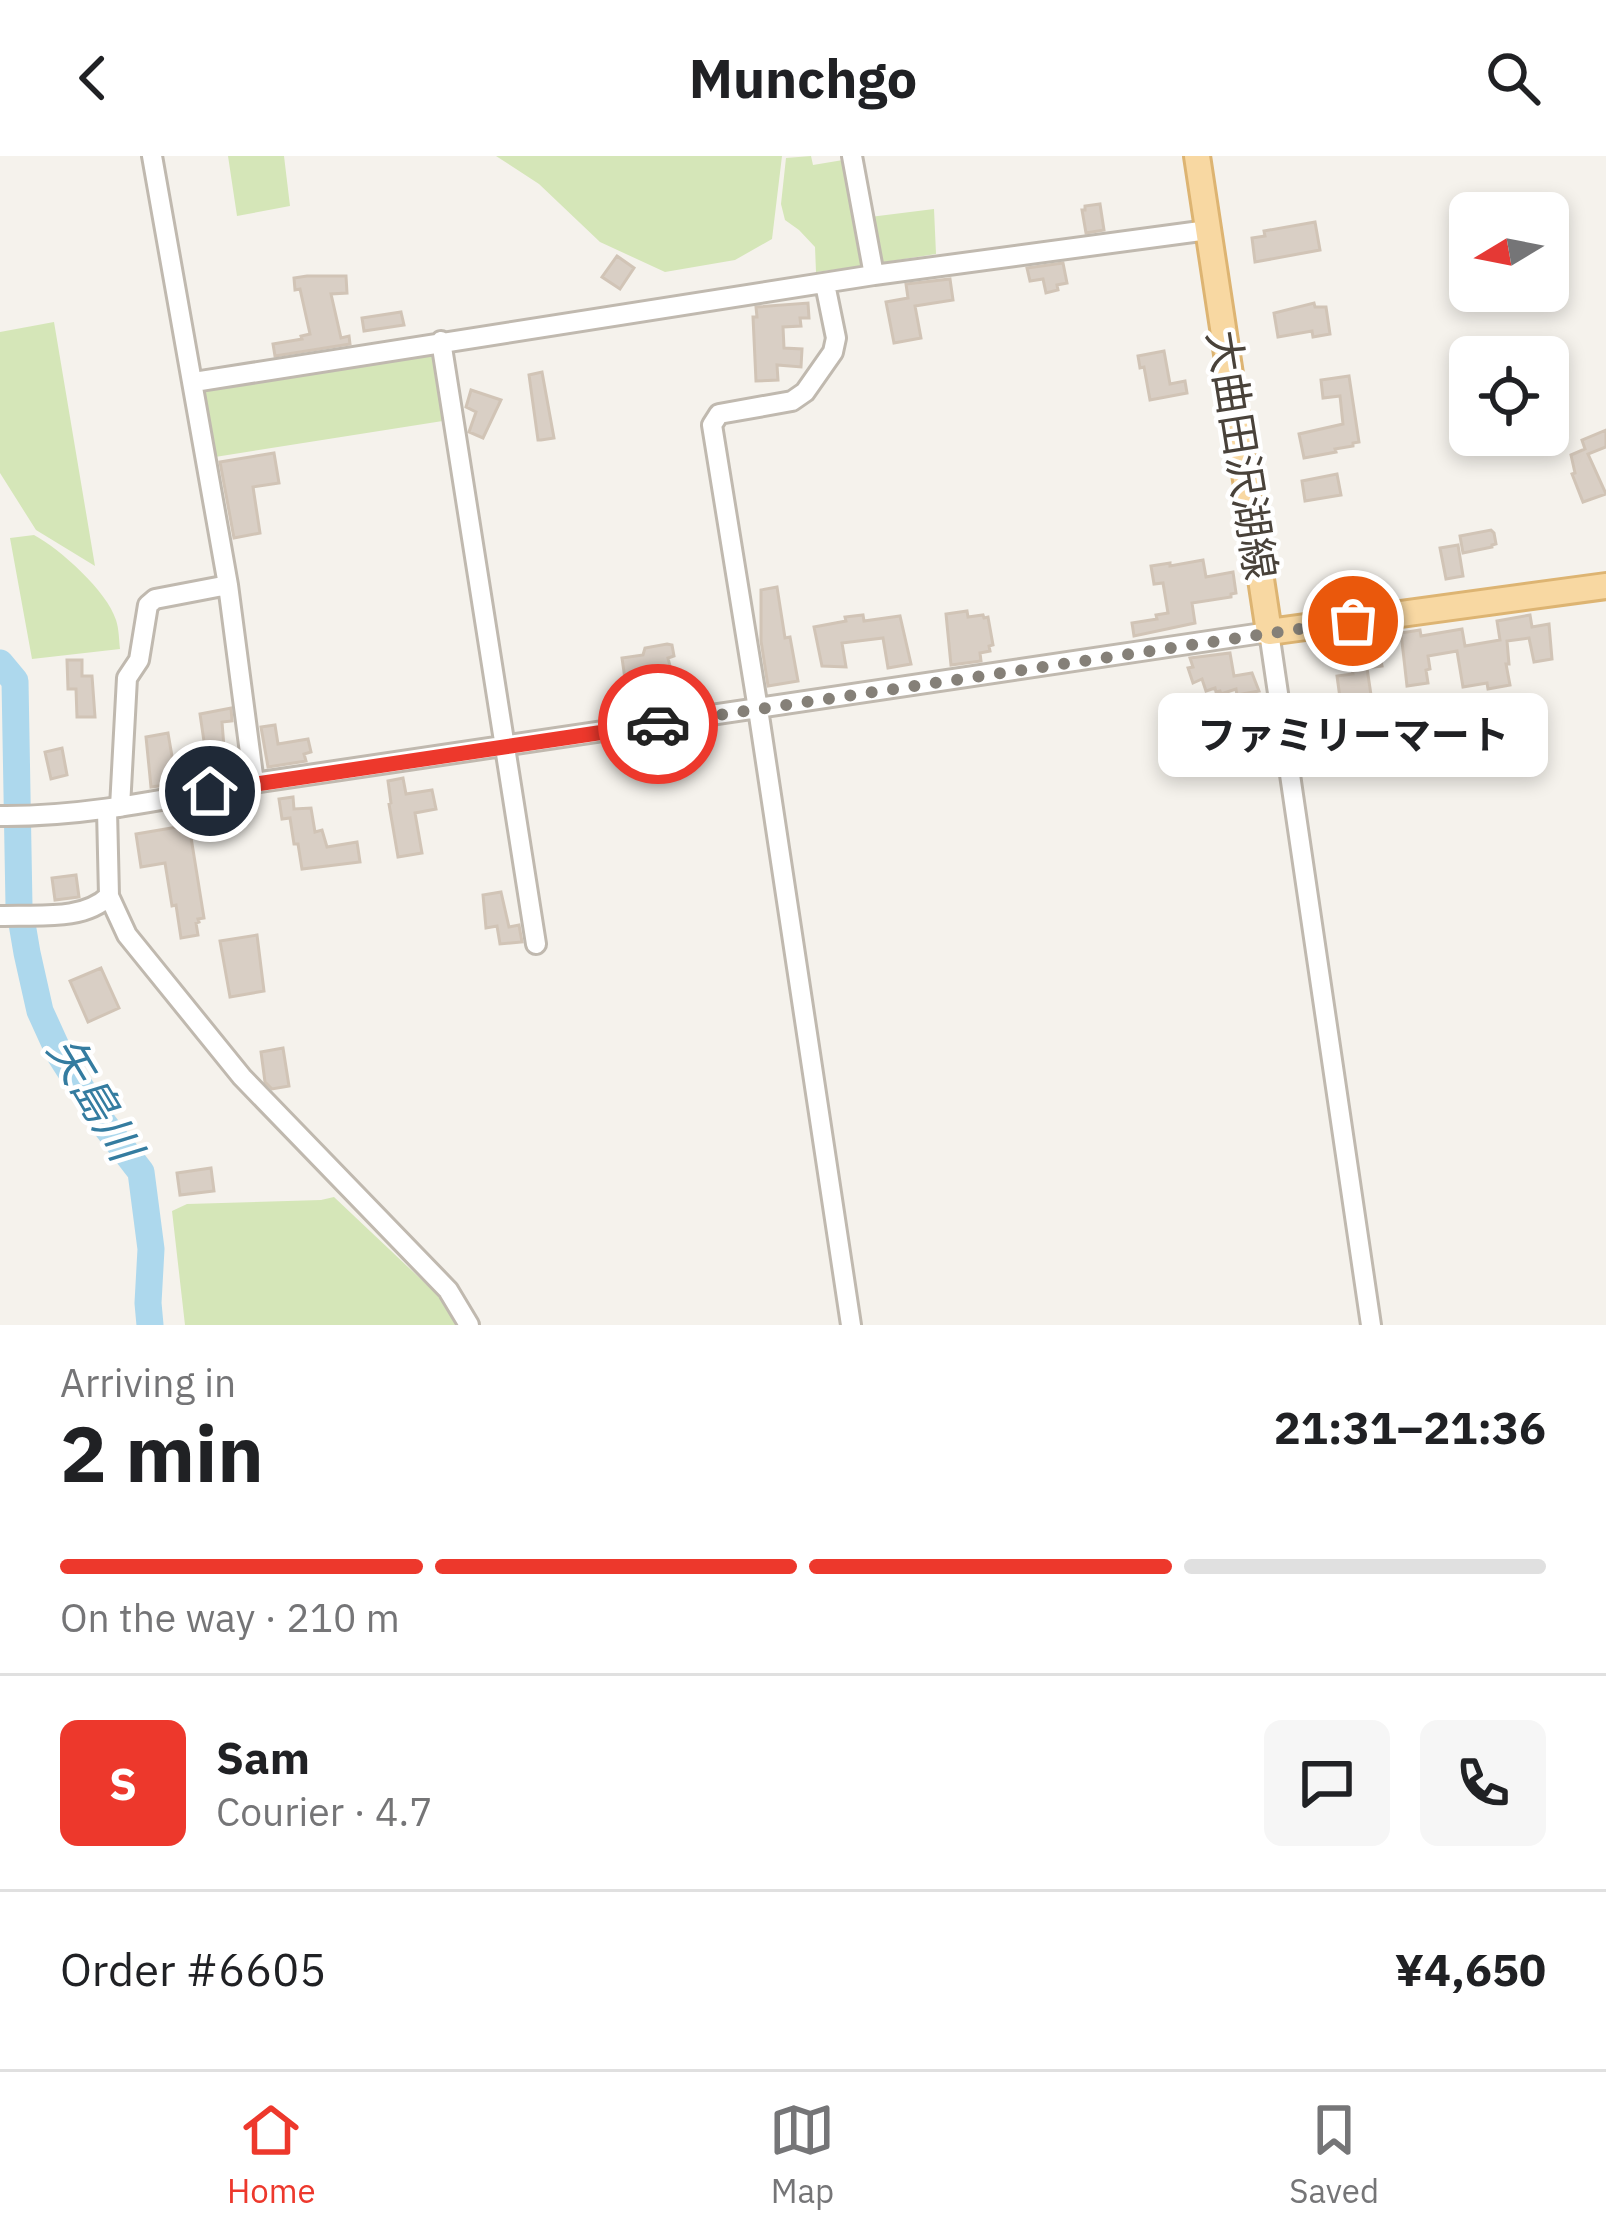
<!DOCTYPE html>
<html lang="en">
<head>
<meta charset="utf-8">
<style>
	body { margin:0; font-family:"IBM Plex Sans","Noto Sans JP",sans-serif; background:#f6f6f6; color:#202124; height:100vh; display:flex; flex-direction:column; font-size:45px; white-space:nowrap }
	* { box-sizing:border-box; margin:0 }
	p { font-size:39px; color:#757577 }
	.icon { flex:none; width:66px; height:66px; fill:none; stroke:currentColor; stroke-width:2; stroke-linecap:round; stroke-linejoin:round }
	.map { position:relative; height:1169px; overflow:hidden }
	.sheet { display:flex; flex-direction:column; background:#fff; flex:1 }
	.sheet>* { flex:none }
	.needle { width:78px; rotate:260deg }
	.buttons { position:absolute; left:1449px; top:36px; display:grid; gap:24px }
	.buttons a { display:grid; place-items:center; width:120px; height:120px; border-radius:18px; background:#fff; box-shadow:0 6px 18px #0003; font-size:60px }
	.pin { position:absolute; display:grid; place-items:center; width:102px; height:102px; color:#fff; margin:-51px; border:6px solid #fff; border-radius:50%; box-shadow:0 3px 12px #0007 }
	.courier { position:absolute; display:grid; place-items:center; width:120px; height:120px; margin:-60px; border:9px solid #ed382c; border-radius:50%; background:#fff; color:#222; box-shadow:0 3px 15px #0007 }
	.bubble { position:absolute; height:84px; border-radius:18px; background:#fff; box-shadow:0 6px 18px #0003; font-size:39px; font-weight:700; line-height:84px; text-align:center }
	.head em { font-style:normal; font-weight:700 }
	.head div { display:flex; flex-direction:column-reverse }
	.head { display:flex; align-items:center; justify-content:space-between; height:204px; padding:0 60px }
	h1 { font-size:78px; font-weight:700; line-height:90px }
	.bar { display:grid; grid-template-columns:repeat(4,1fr); gap:18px 12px; align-content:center; height:144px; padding:0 60px }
	.bar i { height:15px; border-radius:9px; background:#e0e0e0 }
	.bar .current { background:#ed382c }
	.bar p { grid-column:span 4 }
	.line { display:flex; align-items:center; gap:30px; padding:0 60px; border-top:3px solid #e0e0e0 }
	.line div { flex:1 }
	.round { display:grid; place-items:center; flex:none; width:126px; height:126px; border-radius:18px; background:#f6f6f6 }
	header { display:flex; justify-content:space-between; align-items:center; height:156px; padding:0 60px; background:#fff; font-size:54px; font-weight:700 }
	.tabs { display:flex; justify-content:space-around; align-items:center; height:168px; border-top:3px solid #e0e0e0; background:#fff; font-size:33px; color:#757577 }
	.tabs a { display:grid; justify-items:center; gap:6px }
	.tabs .current { color:#ed382c }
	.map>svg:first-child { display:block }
</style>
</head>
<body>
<header><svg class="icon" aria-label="back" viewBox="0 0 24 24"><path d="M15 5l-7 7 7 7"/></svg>Munchgo<svg class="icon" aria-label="search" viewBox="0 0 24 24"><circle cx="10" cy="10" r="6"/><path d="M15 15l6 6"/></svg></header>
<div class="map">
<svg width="1606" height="1169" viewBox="0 0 1606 1169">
	<rect width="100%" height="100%" fill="#f5f2ec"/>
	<path fill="#d5e6b8" d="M228,0h56l6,50 -53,10z
		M496,0h286l-10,83 -37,21 -70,12 -65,-30 -61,-58z
		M811,0l2,9 30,-5 21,106 -48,6 -1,-25 -16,-17 -14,-10 -4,-16 5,-46z
		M934,53l2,45 -57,9 -9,-46z
		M54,166l41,244 -59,-36 -36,-57v-141z
		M438,193l11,71 -234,37 -11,-71z
		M34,379c26,14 73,56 82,85 3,9 3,20 4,29l-88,10 -22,-121z
		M334,1041l110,104 13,24h-272l-13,-114 15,-7 134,-4z"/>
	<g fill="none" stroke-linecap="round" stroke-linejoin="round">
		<path stroke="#add8ed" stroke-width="27" d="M0,507l15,18 4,225 8,47 13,58 20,44 44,69 37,48 10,77 -3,54 2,22"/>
	</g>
	<path fill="#d9cfc5" stroke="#d1c4b6" stroke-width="3" d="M1100,48l4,26 -18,3 -4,-23h3v-4z
		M1315,66l5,28 -65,12 -3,-24 13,-2 -1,-5z
		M617,100l17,12 -14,21 -18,-12z
		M1063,107l4,20 -10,2 1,5 -12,3 -3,-14 -13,2 -3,-13z
		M307,120h39l1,17 -16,1 10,44 8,-2 1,8 -75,12 -2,-12 29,-5 -1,-3 9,-2 -10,-45 -5,1 -1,-12z
		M950,123l3,21 -38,6 6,32 -27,5 -8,-41 22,-4 -2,-14z
		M808,147l1,15h-9l1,8 -18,1 1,21 18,1 -1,18 -24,-2 1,15 -22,1 -3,-64h4l-1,-10z
		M1314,147l1,4h11l4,27 -17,3 -1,-6 -34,6 -4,-24z
		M401,156l3,13 -40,6 -2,-13z
		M1164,195l6,33 15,-3 2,12 -37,7 -6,-33 -4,1 -2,-12z
		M542,216l12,66 -13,2h-3l-9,-65z
		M1349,220l10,66 -6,1v3l-18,3 1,3 -32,6 -5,-24 44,-10 -3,-28 -17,2 -2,-18z
		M471,234l30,10 -18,38 -14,-6 7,-20 -10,-5z
		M1606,274v17l-18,7 18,40 -23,8 -11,-28 3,-1 -4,-18 14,-6 -3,-9z
		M274,297l5,30 -26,4 7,46 -26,5 -14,-76z
		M1337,318l4,21 -36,6 -3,-20z
		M1491,374l3,3 2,11 -4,1v2l-29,6 -3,-17z
		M1458,389l5,31 -17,3 -6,-31z
		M1203,404l3,17 27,-5 3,21 -5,1v3l-39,6 3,20 -61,13 -2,-13 25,-4 -1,-4 12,-2 -5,-30 -9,1 -3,-18 19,-3v3z
		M777,431l8,51 5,-1 8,44 -30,5 -7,-45v-51z
		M967,455l1,6 15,-2 1,3 4,-1 5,28 -4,1 1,5 -10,2 1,8 -30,4 -5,-51z
		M863,459l1,6 36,-5 11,48 -23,4 -5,-30 -41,5 4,24 -24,-1 -8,-39 32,-6 -1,-4z
		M1530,459l2,12 17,-3 3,35 -18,3 -5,-24 -22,3 2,23h-3l4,21 -22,4 -1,-6 -24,4 -6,-36 -29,5 2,13 -4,1 2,13 -21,3 -6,-53 19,-3 1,6 41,-7 3,17 35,-6 -3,-19z
		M1377,482l5,28 -15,2 7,47 -31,5 -6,-44 16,-2 -5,-31z
		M667,488l5,1 2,11 -6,2 2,8 -25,5 4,27 17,-3 2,12 -17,3 -1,-6 -21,3 -7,-49 21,-3 2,-7z
		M1230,497l4,23 18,-3 7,18 -22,4 -1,-6 -15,5 -1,-3 -4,1 -1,-4 -9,3 -4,-12 -9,4 -5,-15 5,-1 -3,-9z
		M67,504h15v16h10l3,41h-18l-1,-28h-8z
		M231,552l1,13 -10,1 4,51 -12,2 -1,-6 -34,5 2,9 -30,4 -5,-50 22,-4 5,29 25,-3 -1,-3 9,-1 -6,-41z
		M275,569l3,19 30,-5 3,13 -7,2 2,7 -38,6 -7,-40z
		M62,592l5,27 -16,4 -6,-27z
		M403,622l3,16 26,-4 4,19 -21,4 7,40 -24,4 -9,-53 2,-1 -3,-22z
		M293,641l1,12 17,-1 4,24 7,-2 5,17 30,-5 3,20 -58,7 -4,-25h-4l-4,-26 -8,1 -3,-20z
		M189,669l15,93 -6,1 1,3 -3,1 2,12 -17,3 -5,-33 -4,1 -7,-43 -24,4 -5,-33z
		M76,719l3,22 -24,3 -3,-22z
		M501,736l8,35 10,-2 3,17 -22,2 -3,-18 -11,2 -3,-33z
		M257,779l7,56 -34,6 -10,-56z
		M101,812l18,40 -31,14 -18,-41z
		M283,892l6,38 -17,3 -7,-7 -4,-30z
		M211,1012l3,23 -34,4 -3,-22z"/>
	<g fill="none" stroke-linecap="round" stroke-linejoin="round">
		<defs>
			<path id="minor" d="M152,0l76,429 26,198
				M852,0l22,119
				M825,128l11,54 -3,14 -28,40 -13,9 -73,13 -7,11 46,284 93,616
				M441,185l95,603
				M194,226l680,-107 334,-45
				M120,651l7,-129 12,-18 9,-55 7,-6 73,-14
				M107,654l2,86 18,39 115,142 206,213 21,35
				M0,660c86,1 170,-18 254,-33l1015,-151 102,693
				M0,760c35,-2 82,6 109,-20"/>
			<path id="major" d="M1197,0l72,476 337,-46"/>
		</defs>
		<use href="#minor" stroke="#c0b9af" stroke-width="24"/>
		<use href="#major" stroke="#ddb472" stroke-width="30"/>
		<use href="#minor" stroke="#fff" stroke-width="18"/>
		<use href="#major" stroke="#f8d8a2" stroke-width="24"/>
	</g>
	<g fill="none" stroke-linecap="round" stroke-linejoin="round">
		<path stroke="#858078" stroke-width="12" stroke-dasharray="0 21.6" d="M658,568l695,-103"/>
		<path stroke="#ed382c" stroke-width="15" d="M210,635l448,-67"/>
	</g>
	<g text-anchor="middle" stroke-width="9" stroke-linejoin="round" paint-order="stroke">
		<g font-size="42" fill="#49423a" stroke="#fff">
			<text transform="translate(1242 299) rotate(81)" y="15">大曲田沢湖線</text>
		</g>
		<g font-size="45" font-style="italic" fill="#347ca0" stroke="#fff">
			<text transform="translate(95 942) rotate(59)" y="16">矢島川</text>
		</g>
	</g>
</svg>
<div class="buttons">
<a><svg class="needle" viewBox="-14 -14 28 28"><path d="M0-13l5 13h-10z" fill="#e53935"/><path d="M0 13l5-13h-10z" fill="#757577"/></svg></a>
<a><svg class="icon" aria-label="locate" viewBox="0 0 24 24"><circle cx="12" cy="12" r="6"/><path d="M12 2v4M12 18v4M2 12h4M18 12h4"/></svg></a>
</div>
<div class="pin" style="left:1353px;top:465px;background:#ea580c"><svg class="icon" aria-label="bag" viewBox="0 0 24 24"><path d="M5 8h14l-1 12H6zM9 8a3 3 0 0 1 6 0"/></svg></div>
<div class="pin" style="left:210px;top:635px;background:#1f2937"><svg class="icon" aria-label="home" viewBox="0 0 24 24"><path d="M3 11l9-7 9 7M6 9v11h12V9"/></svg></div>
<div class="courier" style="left:658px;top:568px"><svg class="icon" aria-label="car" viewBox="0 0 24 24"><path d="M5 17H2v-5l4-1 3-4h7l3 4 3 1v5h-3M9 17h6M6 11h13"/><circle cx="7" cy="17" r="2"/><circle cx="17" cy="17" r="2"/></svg></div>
<div class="bubble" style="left:1158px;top:537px;width:390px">ファミリーマート</div>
</div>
<section class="sheet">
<div class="head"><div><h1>2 min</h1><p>Arriving in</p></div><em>21:31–21:36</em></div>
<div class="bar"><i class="current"></i><i class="current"></i><i class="current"></i><i></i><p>On the way · 210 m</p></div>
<div class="line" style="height:216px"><b class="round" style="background:#ed382c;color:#fff">S</b><div><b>Sam</b><p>Courier · 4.7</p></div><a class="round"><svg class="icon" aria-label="chat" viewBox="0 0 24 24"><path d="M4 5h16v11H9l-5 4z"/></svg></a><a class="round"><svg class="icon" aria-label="phone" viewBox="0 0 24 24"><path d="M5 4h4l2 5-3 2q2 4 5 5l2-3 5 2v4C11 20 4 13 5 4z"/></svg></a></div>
<div class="line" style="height:156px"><div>Order #6605</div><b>¥4,650</b></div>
</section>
<nav class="tabs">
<a class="current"><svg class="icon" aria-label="home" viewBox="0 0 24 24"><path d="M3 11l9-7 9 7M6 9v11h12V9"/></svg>Home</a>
<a><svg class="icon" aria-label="map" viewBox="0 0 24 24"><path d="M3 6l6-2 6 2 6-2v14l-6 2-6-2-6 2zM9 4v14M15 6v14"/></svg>Map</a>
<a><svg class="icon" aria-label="saved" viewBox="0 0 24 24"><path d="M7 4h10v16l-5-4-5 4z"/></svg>Saved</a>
</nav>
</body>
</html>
